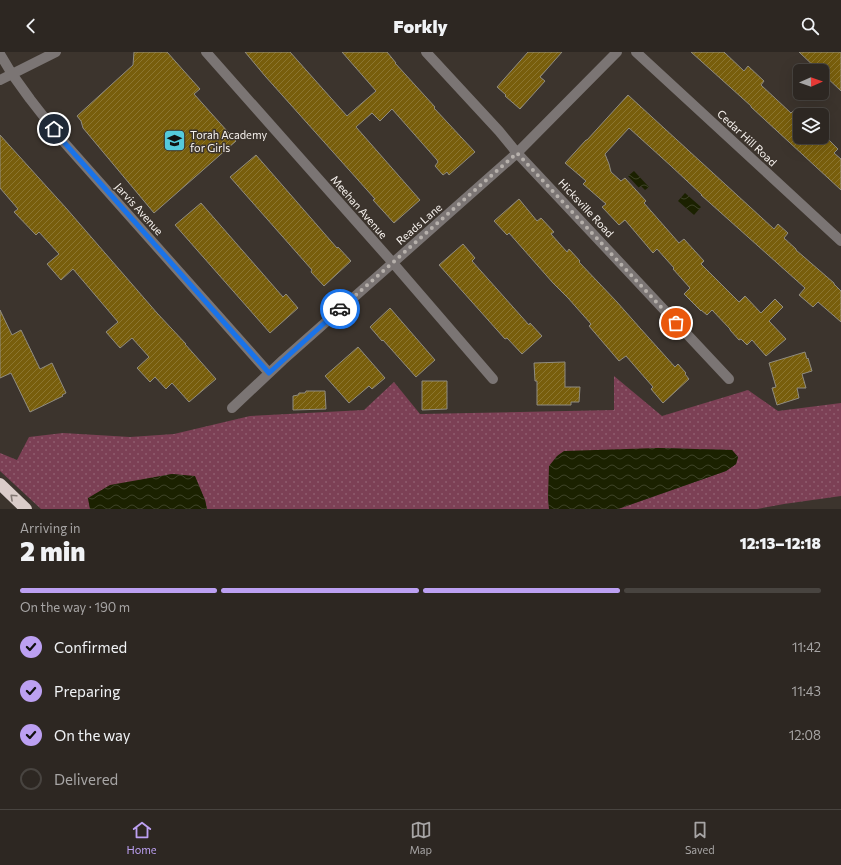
<!DOCTYPE html>
<html lang="en">
<head>
<meta charset="utf-8">
<style>
	body { margin:0; font-family:Commissioner,sans-serif; background:#39332f; color:#f1f3f6; height:100vh; display:flex; flex-direction:column; font-size:15px; white-space:nowrap }
	* { box-sizing:border-box; margin:0 }
	p { font-size:13px; color:#a7a5a5 }
	.icon { flex:none; width:22px; height:22px; fill:none; stroke:currentColor; stroke-width:2; stroke-linecap:round; stroke-linejoin:round }
	.map { position:relative; height:457px; overflow:hidden }
	.side { display:flex; flex-direction:column; background:#2d2722; flex:1 }
	.side>* { flex:none }
	.needle { width:26px; rotate:88deg }
	.fabs { position:absolute; left:793px; top:12px; display:grid; gap:8px }
	.fabs a { display:grid; place-items:center; width:36px; height:36px; border-radius:6px; background:#2d2722; box-shadow:0 4px 16px #0002,0 0 0 1px #484440; font-size:20px }
	.pin { position:absolute; display:grid; place-items:center; width:34px; height:34px; color:#fff; margin:-17px; border:2px solid #fff; border-radius:50%; box-shadow:0 1px 4px #0007 }
	.courier { position:absolute; display:grid; place-items:center; width:40px; height:40px; margin:-20px; border:3px solid #1a73e8; border-radius:50%; background:#fff; color:#222; box-shadow:0 1px 5px #0007 }
	.overview em { font-style:normal; font-weight:800 }
	.overview div { display:flex; flex-direction:column-reverse }
	.overview { display:flex; align-items:center; justify-content:space-between; height:68px; padding:0 20px }
	h1 { font-size:26px; font-weight:800; line-height:30px }
	.bar { display:grid; grid-template-columns:repeat(4,1fr); gap:6px 4px; align-content:center; height:48px; padding:0 20px }
	.bar i { height:5px; border-radius:3px; background:#484440 }
	.bar .current { background:#bca0f2 }
	.bar p { grid-column:span 4 }
	ol { padding:0 20px; list-style:none }
	li { display:flex; align-items:center; gap:12px; height:44px }
	li p { margin-inline-start:auto }
	li .icon { padding:4px; border-radius:50%; background:#bca0f2; color:#111; stroke-width:4 }
	li:last-child { color:#a7a5a5 }
	li i { width:22px; height:22px; border:2px solid #484440; border-radius:50% }
	header { display:flex; justify-content:space-between; align-items:center; height:52px; padding:0 20px; background:#2d2722; font-size:18px; font-weight:800 }
	.tabs { display:flex; justify-content:space-around; align-items:center; height:56px; border-top:1px solid #484440; background:#2d2722; font-size:11px; color:#a7a5a5 }
	.tabs a { display:grid; justify-items:center; gap:2px }
	.tabs .current { color:#bca0f2 }
	.map>svg:first-child { display:block }
</style>
</head>
<body>
<header><svg class="icon" aria-label="back" viewBox="0 0 24 24"><path d="M15 5l-7 7 7 7"/></svg>Forkly<svg class="icon" aria-label="search" viewBox="0 0 24 24"><circle cx="10" cy="10" r="6"/><path d="M15 15l6 6"/></svg></header>
<div class="map">
<svg width="841" height="457" viewBox="0 0 841 457">
	<defs>
		<pattern id="green-dots" width="8" height="8" patternUnits="userSpaceOnUse"><rect width="8" height="8" fill="#7c4055"/><path d="M2 2h.1M6 6h.1" fill="none" stroke="#8f5c6e" stroke-width="1.8" stroke-linecap="round"/></pattern>
		<pattern id="water-waves" width="16" height="10" patternUnits="userSpaceOnUse"><rect width="16" height="10" fill="#1b2100"/><path d="M0 5q4-4 8 0t8 0" fill="none" stroke="#3d4226"/></pattern>
		<pattern id="building-hatch" width="6" height="6" patternUnits="userSpaceOnUse"><rect width="6" height="6" fill="#785e0c"/><path d="M-1 1l2-2M0 6l6-6M5 7l2-2" fill="none" stroke="#8c7630"/></pattern>
	</defs>
	<rect width="100%" height="100%" fill="#3c342d"/>
	<path fill="url(#green-dots)" d="M614,324l48,40 86,-26 30,21 63,-8v93l-57,8 -27,5h-139l108,-38 10,-7 2,-7 -6,-7 -74,-2 -110,48 1,13h-342l-2,-9 -10,-23 -23,-3 -25,5 -59,19 2,11h-49l-41,-38v-18l17,7 12,-23 34,-4 67,4 44,-3 76,-18 114,-6 30,-28 26,32 194,-4z"/>
	<path fill="url(#water-waves)" d="M634,119l15,16 -4,3 -4,-4 -2,2 -11,-12z
		M685,141l16,14 -7,8 -16,-14z
		M658,396l74,2 6,7 -2,7 -10,7 -108,38h-69l-1,-13 1,-30 8,-10 7,-5z
		M172,422l23,2 10,24 2,9h-117l-2,-11 22,-13z"/>
	<path fill="url(#building-hatch)" stroke="#908c81" d="M134,0h33l33,37 -6,5 42,47 -82,72 -71,-85 -2,-7 -4,-5 56,-51z
		M245,0h45l57,64 29,-25 -34,-39h45l9,11h-1l40,44 -1,1 41,44 -26,23 -2,-3 -4,3 -8,-9 3,-4 -1,-2 -45,-51 -12,12 -8,-8 -16,14 64,73 -26,23 -21,-23 2,-1 -110,-123z
		M528,0h34l-22,25 5,4 -25,28 -15,-13 1,-1 -9,-8z
		M691,0h33l20,19 4,-5 16,15 -3,4 30,28 3,-3 6,6v21h26l12,12 -4,4 7,6v31l-90,-83v-1z
		M799,0h42v39l-19,-18v-2h-3z
		M628,43l146,134 4,-5 10,9 -4,5 12,11v1l38,33v1l7,7v31l-23,-20 -5,5 -14,-12 6,-7 -104,-93h1l-31,-29 -42,-38 -24,26 4,10 2,8 10,9 4,-3 21,23 -2,2 35,40 5,-4 20,22 -3,3 38,38 6,-6 16,17 14,-14 8,8 -14,14 17,18 -20,17 -14,-16 -5,5 -6,-6 -2,1 -9,-10v-1l-18,-19 -5,5 -6,-5v1l-17,-17 6,-6 -17,-19 1,-1 -17,-19 -4,4 -28,-33 -6,5 -17,-18 4,-3 -23,-20 3,-3 -21,-18 21,-23h1z
		M0,83l66,73 91,105 29,31h-1l31,35 -27,23 -17,-19 -6,6 -11,-12 -5,5 -13,-14 12,-11 -17,-19 -12,10 -14,-16 12,-10 -45,-53 -12,11 -14,-16 12,-10 -20,-22 -3,3 -22,-23 4,-3 -18,-21z
		M256,103l81,93 1,-1 13,14 -27,25 -13,-14 1,-2 -82,-93z
		M519,147l18,22 4,-3 13,14 -3,2 16,18 2,-3 11,12 -1,1 38,40 23,26 35,39 3,-3 8,9 -1,1 4,5 -26,24 -12,-14 2,-2 -27,-31 -7,5 -30,-35 2,-2 -23,-26 -15,-15 -44,-50 -2,2 -13,-14z
		M201,151l82,94 3,-3 12,14 -28,25 -95,-108z
		M463,192l12,14 -3,3 57,64 1,-2 12,13 -20,18 -15,-16 -2,1 -66,-74z
		M390,256l45,52 -19,17 -33,-37 -1,1 -12,-14z
		M0,258l12,25 9,-5 19,39 12,-6 14,30 -4,2 1,1 -33,16 -19,-39 -11,5z
		M358,295l27,31 -13,11 -3,-3 -20,17 -24,-27z
		M805,300l2,7 1,-1 4,13 -10,3 4,14h-9l2,10 -22,7 -5,-17 4,-1 -7,-24z
		M565,310v25h15l-1,15h-8v3h-34v-24h-2l-1,-18z
		M422,329h25v28l-25,1z
		M306,339h19l1,18 -33,1v-14l5,-1 1,-2h6z"/>
	<g fill="none" stroke-linecap="round" stroke-linejoin="round">
		<path stroke="#7b7574" stroke-width="10" d="M206,0l187,211 100,116
			M426,0l73,79 18,22 212,226
			M636,0l205,189
			M0,2l12,20 18,25 32,41 207,233
			M0,28l56,-28
			M232,356l51,-48 234,-207 100,-101"/>
		<path stroke="#daccc9" stroke-width="12" d="M0,432l26,25"/>
	</g>
	<defs><path id="oneway-chevron" d="M-2-3.5L2.5 0L-2 3.5" fill="none" stroke-width="1.6" stroke-linecap="round" stroke-linejoin="round"/></defs>
	<use stroke="#837873" href="#oneway-chevron" transform="translate(13 445) rotate(-137)"/>
	<g fill="none" stroke-linecap="round" stroke-linejoin="round">
		<path stroke="#b6b0ab" stroke-width="4" stroke-dasharray="0 7.2" d="M340,257l177,-156 159,170"/>
		<path stroke="#1a73e8" stroke-width="5" d="M54,77l8,11 207,233 71,-64"/>
	</g>
	<defs>
		<symbol id="school-square" viewBox="-11 -11 22 22"><rect x="-9" y="-9" width="18" height="18" rx="4" fill="#54cadc" stroke="#3c342d"/><path d="M0-5L7-2L0 1L-7-2ZM-4 1L0 2.5L4 1V4Q0 6-4 4Z" fill="#111"/></symbol>
	</defs>
	<g fill-rule="evenodd">
		<use href="#school-square" x="162" y="76" width="25" height="25"/>
	</g>
	<g text-anchor="middle" stroke-width="3" stroke-linejoin="round" paint-order="stroke">
		<g font-size="11" fill="#f8f3ef" stroke="#3c342d" text-anchor="start">
			<text x="190" y="87">Torah Academy<tspan x="190" dy="13">for Girls</tspan></text>
		</g>
		<g font-size="11" fill="#f8f3ef" stroke="#3c342d">
			<text transform="translate(747 86) rotate(43)" y="4">Cedar Hill Road</text>
			<text transform="translate(359 155) rotate(49)" y="4">Meehan Avenue</text>
			<text transform="translate(586 156) rotate(47)" y="4">Hicksville Road</text>
			<text transform="translate(139 157) rotate(48)" y="4">Jarvis Avenue</text>
			<text transform="translate(419 172) rotate(-41)" y="4">Reads Lane</text>
		</g>
	</g>
</svg>
<div class="fabs">
<a><svg class="needle" viewBox="-14 -14 28 28"><path d="M0-13l5 13h-10z" fill="#e53935"/><path d="M0 13l5-13h-10z" fill="#a7a5a5"/></svg></a>
<a><svg class="icon" aria-label="layers" viewBox="0 0 24 24"><path d="M12 4l9 5-9 5-9-5zM3 14l9 5 9-5"/></svg></a>
</div>
<div class="pin" style="left:676px;top:271px;background:#ea580c"><svg class="icon" aria-label="bag" viewBox="0 0 24 24"><path d="M5 8h14l-1 12H6zM9 8a3 3 0 0 1 6 0"/></svg></div>
<div class="pin" style="left:54px;top:77px;background:#1f2937"><svg class="icon" aria-label="home" viewBox="0 0 24 24"><path d="M3 11l9-7 9 7M6 9v11h12V9"/></svg></div>
<div class="courier" style="left:340px;top:257px"><svg class="icon" aria-label="car" viewBox="0 0 24 24"><path d="M5 17H2v-5l4-1 3-4h7l3 4 3 1v5h-3M9 17h6M6 11h13"/><circle cx="7" cy="17" r="2"/><circle cx="17" cy="17" r="2"/></svg></div>
</div>
<section class="side">
<div class="overview"><div><h1>2 min</h1><p>Arriving in</p></div><em>12:13–12:18</em></div>
<div class="bar"><i class="current"></i><i class="current"></i><i class="current"></i><i></i><p>On the way · 190 m</p></div>
<ol>
<li><svg class="icon" aria-label="check" viewBox="0 0 24 24"><path d="M5 12l5 5 9-10"/></svg>Confirmed<p>11:42</p></li>
<li><svg class="icon" aria-label="check" viewBox="0 0 24 24"><path d="M5 12l5 5 9-10"/></svg>Preparing<p>11:43</p></li>
<li><svg class="icon" aria-label="check" viewBox="0 0 24 24"><path d="M5 12l5 5 9-10"/></svg>On the way<p>12:08</p></li>
<li><i></i>Delivered</li>
</ol>
</section>
<nav class="tabs">
<a class="current"><svg class="icon" aria-label="home" viewBox="0 0 24 24"><path d="M3 11l9-7 9 7M6 9v11h12V9"/></svg>Home</a>
<a><svg class="icon" aria-label="map" viewBox="0 0 24 24"><path d="M3 6l6-2 6 2 6-2v14l-6 2-6-2-6 2zM9 4v14M15 6v14"/></svg>Map</a>
<a><svg class="icon" aria-label="saved" viewBox="0 0 24 24"><path d="M7 4h10v16l-5-4-5 4z"/></svg>Saved</a>
</nav>
</body>
</html>
